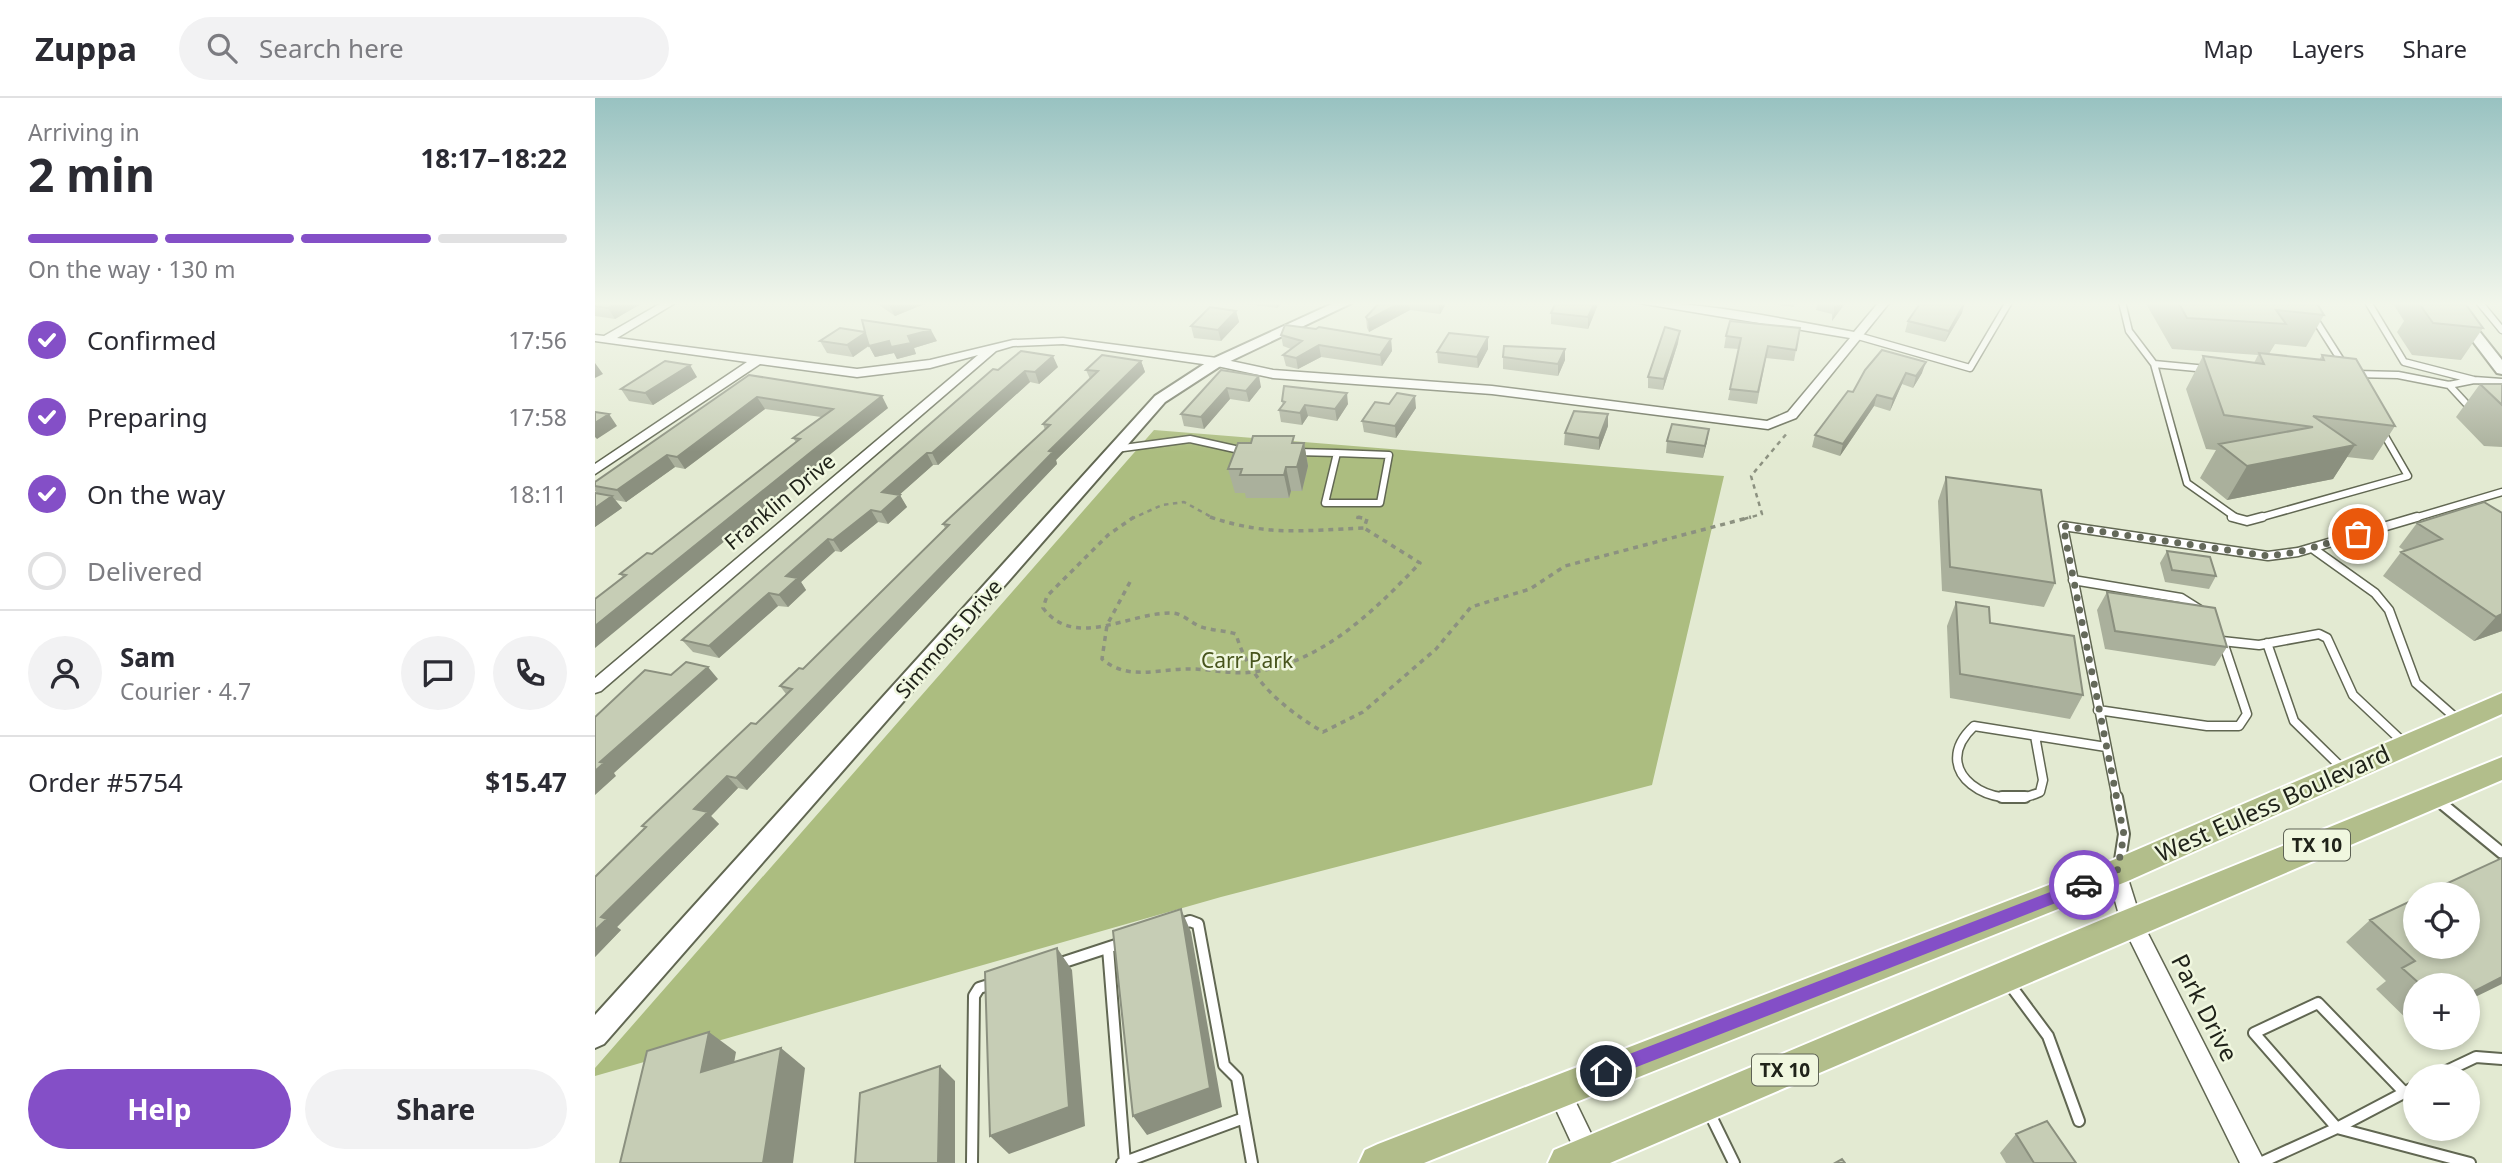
<!DOCTYPE html>
<html lang="en">
<head>
<meta charset="utf-8">
<style>
	body { margin:0; font-family:"Noto Sans",sans-serif; background:#f2f2f3; color:#2b2b33; height:100vh; display:flex; flex-direction:column; font-size:26px; white-space:nowrap }
	* { box-sizing:border-box; margin:0 }
	p { font-size:23px; color:#7c7c81 }
	.icon { flex:none; width:38px; height:38px; fill:none; stroke:currentColor; stroke-width:2; stroke-linecap:round; stroke-linejoin:round }
	.map { position:relative; flex:1; overflow:hidden }
	.sheet { display:flex; flex-direction:column; background:#fff; width:595px }
	.sheet>* { flex:none }
	.fabs { position:absolute; left:1808px; top:784px; display:grid; gap:14px }
	.fabs a { display:grid; place-items:center; width:77px; height:77px; border-radius:50%; background:#fff; box-shadow:0 4px 10px #0003; font-size:35px }
	.pin { position:absolute; display:grid; place-items:center; width:60px; height:60px; color:#fff; margin:-30px; border:4px solid #fff; border-radius:50%; box-shadow:0 2px 7px #0007 }
	.courier { position:absolute; display:grid; place-items:center; width:70px; height:70px; margin:-35px; border:5px solid #844fc7; border-radius:50%; background:#fff; color:#222; box-shadow:0 2px 9px #0007 }
	.summary em { font-style:normal; font-weight:700 }
	.summary div { display:flex; flex-direction:column-reverse }
	.summary { display:flex; align-items:center; justify-content:space-between; height:119px; padding:0 28px }
	h1 { font-size:46px; font-weight:700; line-height:52px }
	.bar { display:grid; grid-template-columns:repeat(4,1fr); gap:10px 7px; align-content:center; height:84px; padding:0 28px }
	.bar i { height:9px; border-radius:5px; background:#e1e1e2 }
	.bar .on { background:#844fc7 }
	.bar p { grid-column:span 4 }
	.line { display:flex; align-items:center; gap:18px; padding:0 28px; border-top:2px solid #e1e1e2 }
	.line div { flex:1 }
	.round { display:grid; place-items:center; flex:none; width:74px; height:74px; border-radius:37px; background:#f2f2f3 }
	ol { padding:0 28px; list-style:none }
	li { display:flex; align-items:center; gap:21px; height:77px }
	li p { margin-inline-start:auto }
	li .icon { padding:7px; border-radius:50%; background:#844fc7; color:#fff; stroke-width:4 }
	li:last-child { color:#7c7c81 }
	li i { width:38px; height:38px; border:4px solid #e1e1e2; border-radius:50% }
	.cta { display:flex; gap:14px; margin-top:auto; padding:14px 28px }
	.cta a { flex:1; height:80px; border-radius:42px; background:#844fc7; color:#fff; font-size:28px; font-weight:700; line-height:80px; text-align:center }
	.cta a+a { background:#f2f2f3; color:#2b2b33 }
	header { display:flex; align-items:center; gap:42px; box-sizing:border-box; height:98px; padding:0 35px; background:#fff; border-bottom:2px solid #e1e1e2 }
	header strong { font-size:33px }
	nav { display:flex; gap:38px; margin-inline-start:auto; font-size:24px }
	.search { width:490px; height:63px; background:#f2f2f3; display:flex; align-items:center; gap:18px; box-sizing:border-box; padding:0 24px; border-radius:38px; color:#7c7c81; font-size:26px }
	main { display:flex; flex:1; min-height:0 }
	.map>svg:first-child { display:block }
</style>
</head>
<body>
<header>
<strong>Zuppa</strong>
<div class="search"><svg class="icon" aria-label="search" viewBox="0 0 24 24"><circle cx="10" cy="10" r="6"/><path d="M15 15l6 6"/></svg>Search here</div>
<nav><a>Map</a><a>Layers</a><a>Share</a></nav>
</header>
<main>
<section class="sheet">
<div class="summary"><div><h1>2 min</h1><p>Arriving in</p></div><em>18:17–18:22</em></div>
<div class="bar"><i class="on"></i><i class="on"></i><i class="on"></i><i></i><p>On the way · 130 m</p></div>
<ol>
<li><svg class="icon" aria-label="check" viewBox="0 0 24 24"><path d="M5 12l5 5 9-10"/></svg>Confirmed<p>17:56</p></li>
<li><svg class="icon" aria-label="check" viewBox="0 0 24 24"><path d="M5 12l5 5 9-10"/></svg>Preparing<p>17:58</p></li>
<li><svg class="icon" aria-label="check" viewBox="0 0 24 24"><path d="M5 12l5 5 9-10"/></svg>On the way<p>18:11</p></li>
<li><i></i>Delivered</li>
</ol>
<div class="line" style="height:126px"><a class="round"><svg class="icon" aria-label="person" viewBox="0 0 24 24"><circle cx="12" cy="8" r="4"/><path d="M4 21q1-7 8-7t8 7"/></svg></a><div><b>Sam</b><p>Courier · 4.7</p></div><a class="round"><svg class="icon" aria-label="chat" viewBox="0 0 24 24"><path d="M4 5h16v11H9l-5 4z"/></svg></a><a class="round"><svg class="icon" aria-label="phone" viewBox="0 0 24 24"><path d="M5 4h4l2 5-3 2q2 4 5 5l2-3 5 2v4C11 20 4 13 5 4z"/></svg></a></div>
<div class="line" style="height:91px"><div>Order #5754</div><b>$15.47</b></div>
<div class="cta"><a>Help</a><a>Share</a></div>
</section>
<div class="map">
<svg width="1907" height="1065" viewBox="0 0 1907 1065">
	<rect width="100%" height="100%" fill="#e3ead2"/>
	<path fill="#acbd80" d="M559,332l570,46 -72,309 -431,112 -626,179v-8z"/>
	<g fill="none" stroke-linecap="round" stroke-linejoin="round">
		<defs>
			<path id="service-far2" d="M1527,204l7,29 25,33 53,5
				M1709,204l40,63
				M1773,204l36,60 70,18 28,2
				M1884,204l23,28
				M1263,238l112,32 39,-66
				M1559,266l33,119 51,36
				M1761,276l42,1 51,10 25,-5
				M1854,287l24,26
				M521,351l74,-10 54,12
				M701,354l41,1
				M742,355l52,2 -9,48h-55z
				M1660,421l153,-43 -26,-45
				M1816,421l91,-27"/>
			<path id="service-far1" d="M1637,419l15,4 15,-4
				M1717,450l63,45 14,17 27,73 42,37
				M1478,482l108,18 19,12
				M1627,543l37,4 60,-11 8,4 26,57 51,48
				M1672,545l27,78 49,48
				M1503,612l109,16h32l8,-12 -24,-72
				M1440,638l8,44 -3,12c-46,22 -115,-20 -66,-66l132,21
				M1522,701l-54,-273 205,30 30,-4 119,-35"/>
			<path id="service" d="M1407,699h23
				M1522,699l7,37 -5,32
				M1840,700l67,55
				M583,827l12,-4 8,3 26,141 13,13 7,40
				M513,850l17,215
				M463,866l64,-21
				M1413,884l40,54 31,85
				M1841,978l40,-19 26,2
				M1809,994l-86,-89 -64,30 83,95 133,35
				M1113,1012l26,53
				M377,1065l2,-167 5,-8 16,-5
				M527,1065l122,-45 8,45
				M1665,1065l77,-35 78,-41"/>
			<path id="minor" d="M68,204h14l-60,36 240,31 73,-9 83,-20 50,-2 154,20 56,12 219,16 275,35 21,-9 62,-74 -217,-36c74,0 148,17 221,30l25,-30h11l-94,116 -28,11 -276,-35 -219,-16 -56,-12 -154,-22 -50,2 -17,5 -395,340 -6,2v-15l383,-323 -48,13 -73,9 -97,-13 -165,110v-10l152,-102 -152,-21v-6l9,1z
				M1522,766l7,2 17,54 124,243h-25l-119,-241 -14,-50 3,-6z
				M963,981l8,3 31,64 5,17h-24l-1,-8 -30,-65 3,-8z"/>
			<path id="tertiary" d="M741,204h18l-132,63 -57,37 -561,642 -9,4v-33l560,-619 57,-37z
				M1848,204h13l46,58v14l-5,-1z"/>
			<path id="primary" d="M1907,595v21l-374,167 -704,282h-65l6,-13 13,-6 728,-281z
				M1907,659v23l-892,383h-62l6,-13 566,-238z"/>
		</defs>
		<use href="#service-far2" stroke="#616752" stroke-width="9"/>
		<use href="#service-far1" stroke="#616752" stroke-width="11"/>
		<use href="#service" stroke="#616752" stroke-width="14"/>
		<use href="#minor" stroke="#616752" stroke-width="3"/>
		<use href="#tertiary" stroke="#616752" stroke-width="4"/>
		<use href="#primary" stroke="#fff" stroke-width="4"/>
		<path stroke="#8c9180" stroke-width="2.5" stroke-dasharray="4.5 4.5" stroke-linecap="butt" d="M536,421l31,-14 22,-3 31,17
			M762,421l1,-3
			M1149,421l18,-5 -11,-38 37,-44"/>
		<path stroke="#8c9180" stroke-width="3.5" stroke-dasharray="5 5" stroke-linecap="butt" d="M539,419l-26,18 -61,61 -4,12c32,42 85,5 127,5 11,-1 20,9 29,13 12,5 25,4 37,8 13,46 47,74 87,98l40,-20 73,-63 35,-42 59,-18 35,-23 186,-49
			M615,419c60,20 94,13 154,11l3,-9 -9,-2
			M535,484l-23,43 -5,34c24,21 53,11 82,10 23,-1 46,6 69,3 69,-9 121,-61 167,-109l-56,-35"/>
		<use href="#service-far2" stroke="#fff" stroke-width="6"/>
		<use href="#service-far1" stroke="#fff" stroke-width="8"/>
		<use href="#service" stroke="#fff" stroke-width="10"/>
		<use href="#minor" fill="#fff" fill-rule="evenodd"/>
		<use href="#tertiary" fill="#fff" fill-rule="evenodd"/>
		<use href="#primary" fill="#b2be8b" fill-rule="evenodd"/>
	</g>
	<path fill="#aab09c" d="M0,204h49l-29,17 -20,-3z
		M280,204h54l-34,14z
		M651,204h37l-6,6 -30,-4z
		M785,204h67l-7,12 -30,-4 -41,22 -2,-4 -1,-11z
		M961,204h43l-11,27 -37,-5v-11z
		M1182,204h18l-1,5 -17,-2z
		M1223,204h28l-14,19v-7l-16,-4z
		M1550,204h171l8,13 -18,32 -31,-3 -6,10 50,6 3,-5 73,71 -22,34 -26,-3 -14,22 -106,21 -27,-22 16,-28 -10,-1 -20,-60 17,-33 51,7 4,-8 -86,-6z
		M1797,204h72l19,26 -22,32 -49,-5 -15,-23 7,-11z
		M641,213l3,11 -18,19 -27,-3 -3,-12z
		M1367,215l-17,29 -40,-10 3,-11z
		M1205,230l-6,33 -28,-3 -9,46 -29,-4 11,-51 -15,-1 2,-12z
		M686,237l110,4 1,12 -10,15 -61,-9 -23,12 -12,-3 -3,-11 8,-6 -8,-3z
		M225,243h117l-23,7 2,6 -19,5 -3,-6 -19,4 -6,-11 -16,11 -26,-4z
		M1083,245l-15,47 -15,-2v-11z
		M893,251l-10,19 -40,-5 -1,-11z
		M908,259l62,3 -7,16 -55,-7z
		M546,263l4,11 -89,88 1,4 -310,326 -9,-2 -27,28 8,8 -102,103 4,3 -26,27v-80l50,-49 -3,-2 114,-102 30,-30 -6,-8 23,-17 142,-141 -2,-4 102,-94 -2,-6 47,-45 -4,-9z
		M463,269l-19,17 -9,-2 -92,83h-5l-34,30 8,12 -19,17 -10,-2 -37,30 -6,-1 -34,31 5,8 -18,17 -10,-1 -59,52 -26,-6 -11,-12 316,-270z
		M626,272l40,17 -12,15 -19,-3 -26,30 -20,-3 -3,-12z
		M1270,272l57,3 -9,15 -11,-4 -12,27 -16,-5 -34,50 -28,-9 3,-12 38,-43z
		M154,277l139,33 -65,52 -200,117 -3,-3 32,-20 144,-112 -3,-4 28,-21 -56,-8 -80,60 -10,-2 -49,35 -11,-2 7,8 -27,19v-34h2l-2,-2v-9z
		M102,279l-44,28 -24,-4 -8,-12z
		M1885,286h22v63l-18,-1 -28,-29z
		M687,303l66,3 -11,17 -29,-5 -6,9 -21,-3 -2,-12 4,-5z
		M794,306l27,4 -20,30 -32,-6 -2,-11z
		M1013,316v12l-9,24 -35,-5 1,-12z
		M1072,343h40l-4,17 -37,-5z
		M700,345h9l4,23 -6,25h-11l-2,7h-43l-1,-5h-10l-7,-24z
		M1351,379l109,106 -11,24 -102,-16 -4,-90z
		M1907,415v118l-28,10 -91,-65 18,-24 4,-1 -6,-4 18,-24z
		M1572,453l49,25 -7,13 -44,-7 -5,-19z
		M1512,494l120,55 -12,19 -110,-17 -8,-39z
		M1361,504l34,21 93,72 -13,24 -120,-21 -3,-72z
		M1775,822l97,65h-52v42l-39,-38 10,-8 -40,-39z
		M1421,1036l60,29h-70l-6,-10z"/>
	<path fill="#8b907f" d="M22,204h27l-29,17 -7,-11z
		M300,204h34l-34,14 -6,-11z
		M681,204h7l-6,6z
		M807,204h7l1,8 -41,22 -1,-12z
		M852,204l-7,12 -1,-11z
		M1000,204h4l-11,27v-12z
		M1245,204h6l-14,19 3,-12z
		M1370,204l-3,11 -17,29 4,-11z
		M641,213l3,11 -18,19 -3,-11z
		M336,232l6,11 -23,7 2,6 -19,5 -3,-6 -19,4 -6,-11z
		M1085,233l-2,12 -15,47 1,-11z
		M270,235l6,11 -18,13 -6,-12z
		M893,239v12l-10,19 -1,-11z
		M796,241l1,12 -10,15 -2,-11z
		M724,247l2,12 -23,12 -2,-11z
		M970,251v11l-7,16v-12z
		M458,258l5,11 -19,17 -4,-12z
		M546,263l4,11 -89,88 1,4 -310,326 -11,-12 313,-327z
		M1331,264l-4,11 -9,15 3,-12z
		M0,265l8,11 -8,4z
		M95,267l7,12 -44,28 -8,-12z
		M430,273l5,11 -92,83 -6,-12z
		M1311,275l-4,11 -12,27 3,-12z
		M664,278l2,11 -12,15 -3,-11z
		M632,290l3,11 -26,30 -3,-12z
		M752,295l1,11 -11,17 -2,-12z
		M1282,297l-3,11 -34,50 3,-12z
		M287,298l6,12 -65,52 -228,188v-22l221,-178z
		M820,298l1,12 -20,30 -1,-12z
		M162,299l8,12 -80,60 -8,-12z
		M710,307l3,11 -6,9 -2,-12z
		M14,316l8,12 -20,13 -2,-2v-14z
		M1013,316v12l-9,24v-12z
		M1114,331l-2,12 -4,17 2,-12z
		M709,345l4,23 -6,25 -5,-24z
		M1760,347l-22,34 -106,21 20,-34z
		M332,355l6,12 -44,39 -7,-12z
		M72,357l8,12 -49,35 -9,-12z
		M691,369l5,24 -2,7 -5,-23z
		M305,397l7,12 -19,17 -7,-12z
		M17,398l10,12 -27,19v-19z
		M276,412l7,12 -37,30 -8,-12z
		M233,441l7,12 -34,31 5,8 -18,17 -9,-12 7,-19z
		M174,495l9,13 -59,52 -10,-12z
		M1907,516v17l-28,10 22,-24z
		M113,569l10,12 -104,94 2,3 -21,19v-24l5,-9z
		M132,678l11,12 -27,28 8,8 -102,103 4,3 -26,27v-27l6,-13 93,-108z
		M586,811l10,23 31,175 -75,28 -14,-19z
		M462,850l15,22 13,156 -76,28 -19,-18z
		M1907,879v7l-35,17v-6z
		M114,934l27,20 -7,39 -28,-19z
		M186,950l24,20 -12,95h-30z
		M345,968l15,15v82h-17z"/>
	<path fill="#c6cdb5" stroke="#8b907f" stroke-width="2" d="M0,204h22l-9,6 -13,-2z
		M785,204h22l-34,18 -2,-3z
		M961,204h39l-7,15 -37,-4z
		M1239,204h6l-5,7z
		M1326,204h44l-16,29 -41,-10z
		M1583,204h138l8,13 -48,-5 10,14 -99,-6z
		M1823,204h46l19,26 -50,-5z
		M615,209l26,4 -18,19 -27,-4z
		M267,222l69,10 -23,6 3,7 -20,4 -2,-6 -20,5 -4,-13 -18,12 -27,-4 20,-13 25,4z
		M1135,223l70,7 -4,22 -28,-4 -10,46 -28,-3 11,-51 -15,-2z
		M690,227l31,4 3,-2 72,12 -11,16 -61,-10 -23,13 -13,-3 19,-14 -21,-6z
		M1070,229l15,4 -16,48 -16,-2z
		M854,235l39,4 -11,20 -40,-5z
		M909,248l61,3 -7,15 -55,-7z
		M1287,252l44,12 -10,14 -10,-3 -13,26 -16,-4 -34,49 -28,-9 33,-44 5,1 12,-22z
		M426,253l32,5 -18,16 -10,-1 -93,82h-5l-45,39 18,3 -19,17 -10,-2 -38,30 -5,-1 -42,37 12,2 -19,17 -10,-2 -60,53 -27,-6 311,-271 5,1z
		M1664,255l65,7 -2,-5 34,4 39,67 -82,-10 42,29 -108,21 -28,-22 94,-17 -89,-12 -21,-59 61,8z
		M507,257l39,6 -92,90 4,1 -317,326 -9,-2 -33,33 14,3 -107,105 6,2 -12,11v-53l51,-50 -4,-1 109,-103 5,1 36,-35 -12,-3 19,-18 4,1 146,-144 -6,-1 107,-99 -7,-1 55,-53 -12,-1z
		M70,263l25,4 -45,28 -24,-4z
		M626,272l38,6 -13,15 -19,-3 -26,29 -20,-3z
		M154,277l133,21 -66,52 -221,178v-27l31,-24 -6,-1 27,-21 5,1 148,-115 -7,-1 40,-29 -76,-12 -80,60 -10,-2 -50,35 -22,-4v-4z
		M1885,286h22v21z
		M689,288l63,7 -12,16 -30,-4 -5,8 -21,-3 6,-8 -3,-1z
		M802,295l18,3 -20,30 -33,-5 13,-19 14,2z
		M979,313l34,3 -9,24 -34,-5z
		M0,314l14,2 -14,9z
		M1077,326l37,5 -4,17 -38,-5z
		M658,338h41l-2,7h12l-7,24h-11l-2,8h-44l2,-6h-14l10,-26h13z
		M1351,379l95,13 14,93 -105,-16z
		M0,395l17,3 -17,12z
		M1889,404l18,11v101l-6,3 -95,-65 41,-13 -25,-16z
		M1572,453l43,6 6,19 -44,-6z
		M1512,494l108,16 12,39 -112,-16z
		M1361,504l33,5 1,16 84,13 9,59 -123,-21z
		M91,564l22,5 -108,95 4,1 -9,8v-54l50,-47 26,5z
		M1907,760v119l-35,18v-10h-46l-19,-17 13,-7 -45,-41 45,-21v48h52v-53h-43z
		M586,811l29,179 -77,28 -20,-185z
		M462,850l12,159 -79,29 -5,-164z
		M114,934l-8,40 80,-24 -18,115h-143l27,-112z
		M345,968l-2,97h-83l5,-70z
		M1452,1023l29,42h-42l-18,-29z
		M1247,1061l3,4h-10z"/>
	<linearGradient id="sky" x2="0" y2="1"><stop stop-color="#98c2c1"/><stop offset="0.58" stop-color="#f2f6eb"/><stop offset="1" stop-color="#f2f6eb" stop-opacity="0"/></linearGradient>
	<rect width="1907" height="354" fill="url(#sky)"/>
	<path fill="#844fc7" d="M1489,781l7,6 -2,5 -483,189 -8,-8 8,-8z"/>
	<g fill="none" stroke-linecap="round" stroke-linejoin="round">
		<path stroke="#64695a" stroke-width="7" stroke-dasharray="0 12.6" d="M1489,787l33,-13 7,-37 -61,-309 205,30 30,-4 60,-18"/>
	</g>
	<g text-anchor="middle" stroke-width="5" stroke-linejoin="round" paint-order="stroke">
		<g fill="#f0f7df" stroke="#5e6355" stroke-width="2">
			<rect x="1689" y="731.5" width="66" height="31" rx="5"/>
			<rect x="1157" y="956.5" width="66" height="31" rx="5"/>
		</g>
		<g font-size="19" font-weight="bold" fill="#20231a">
			<text x="1722" y="754">TX 10</text>
			<text x="1190" y="979">TX 10</text>
		</g>
		<g font-size="21" fill="#20231a" stroke="#f0f7df">
			<text transform="translate(185 404) rotate(-40)" y="7">Franklin Drive</text>
			<text transform="translate(354 541) rotate(-49)" y="7">Simmons Drive</text>
		</g>
		<g font-size="21" fill="#47541c" stroke="#f0f7df">
			<text x="652" y="570">Carr Park</text>
		</g>
		<g font-size="24" fill="#20231a" stroke="#f0f7df">
			<text transform="translate(1678 706) rotate(-24)" y="8">West Euless Boulevard</text>
			<text transform="translate(1609 910) rotate(63)" y="8">Park Drive</text>
		</g>
	</g>
</svg>
<div class="fabs">
<a><svg class="icon" aria-label="locate" viewBox="0 0 24 24"><circle cx="12" cy="12" r="6"/><path d="M12 2v4M12 18v4M2 12h4M18 12h4"/></svg></a>
<a>+</a>
<a>−</a>
</div>
<div class="pin" style="left:1763px;top:436px;background:#ea580c"><svg class="icon" aria-label="bag" viewBox="0 0 24 24"><path d="M5 8h14l-1 12H6zM9 8a3 3 0 0 1 6 0"/></svg></div>
<div class="pin" style="left:1011px;top:973px;background:#1f2937"><svg class="icon" aria-label="home" viewBox="0 0 24 24"><path d="M3 11l9-7 9 7M6 9v11h12V9"/></svg></div>
<div class="courier" style="left:1489px;top:787px"><svg class="icon" aria-label="car" viewBox="0 0 24 24"><path d="M5 17H2v-5l4-1 3-4h7l3 4 3 1v5h-3M9 17h6M6 11h13"/><circle cx="7" cy="17" r="2"/><circle cx="17" cy="17" r="2"/></svg></div>
</div>
</main>
</body>
</html>
